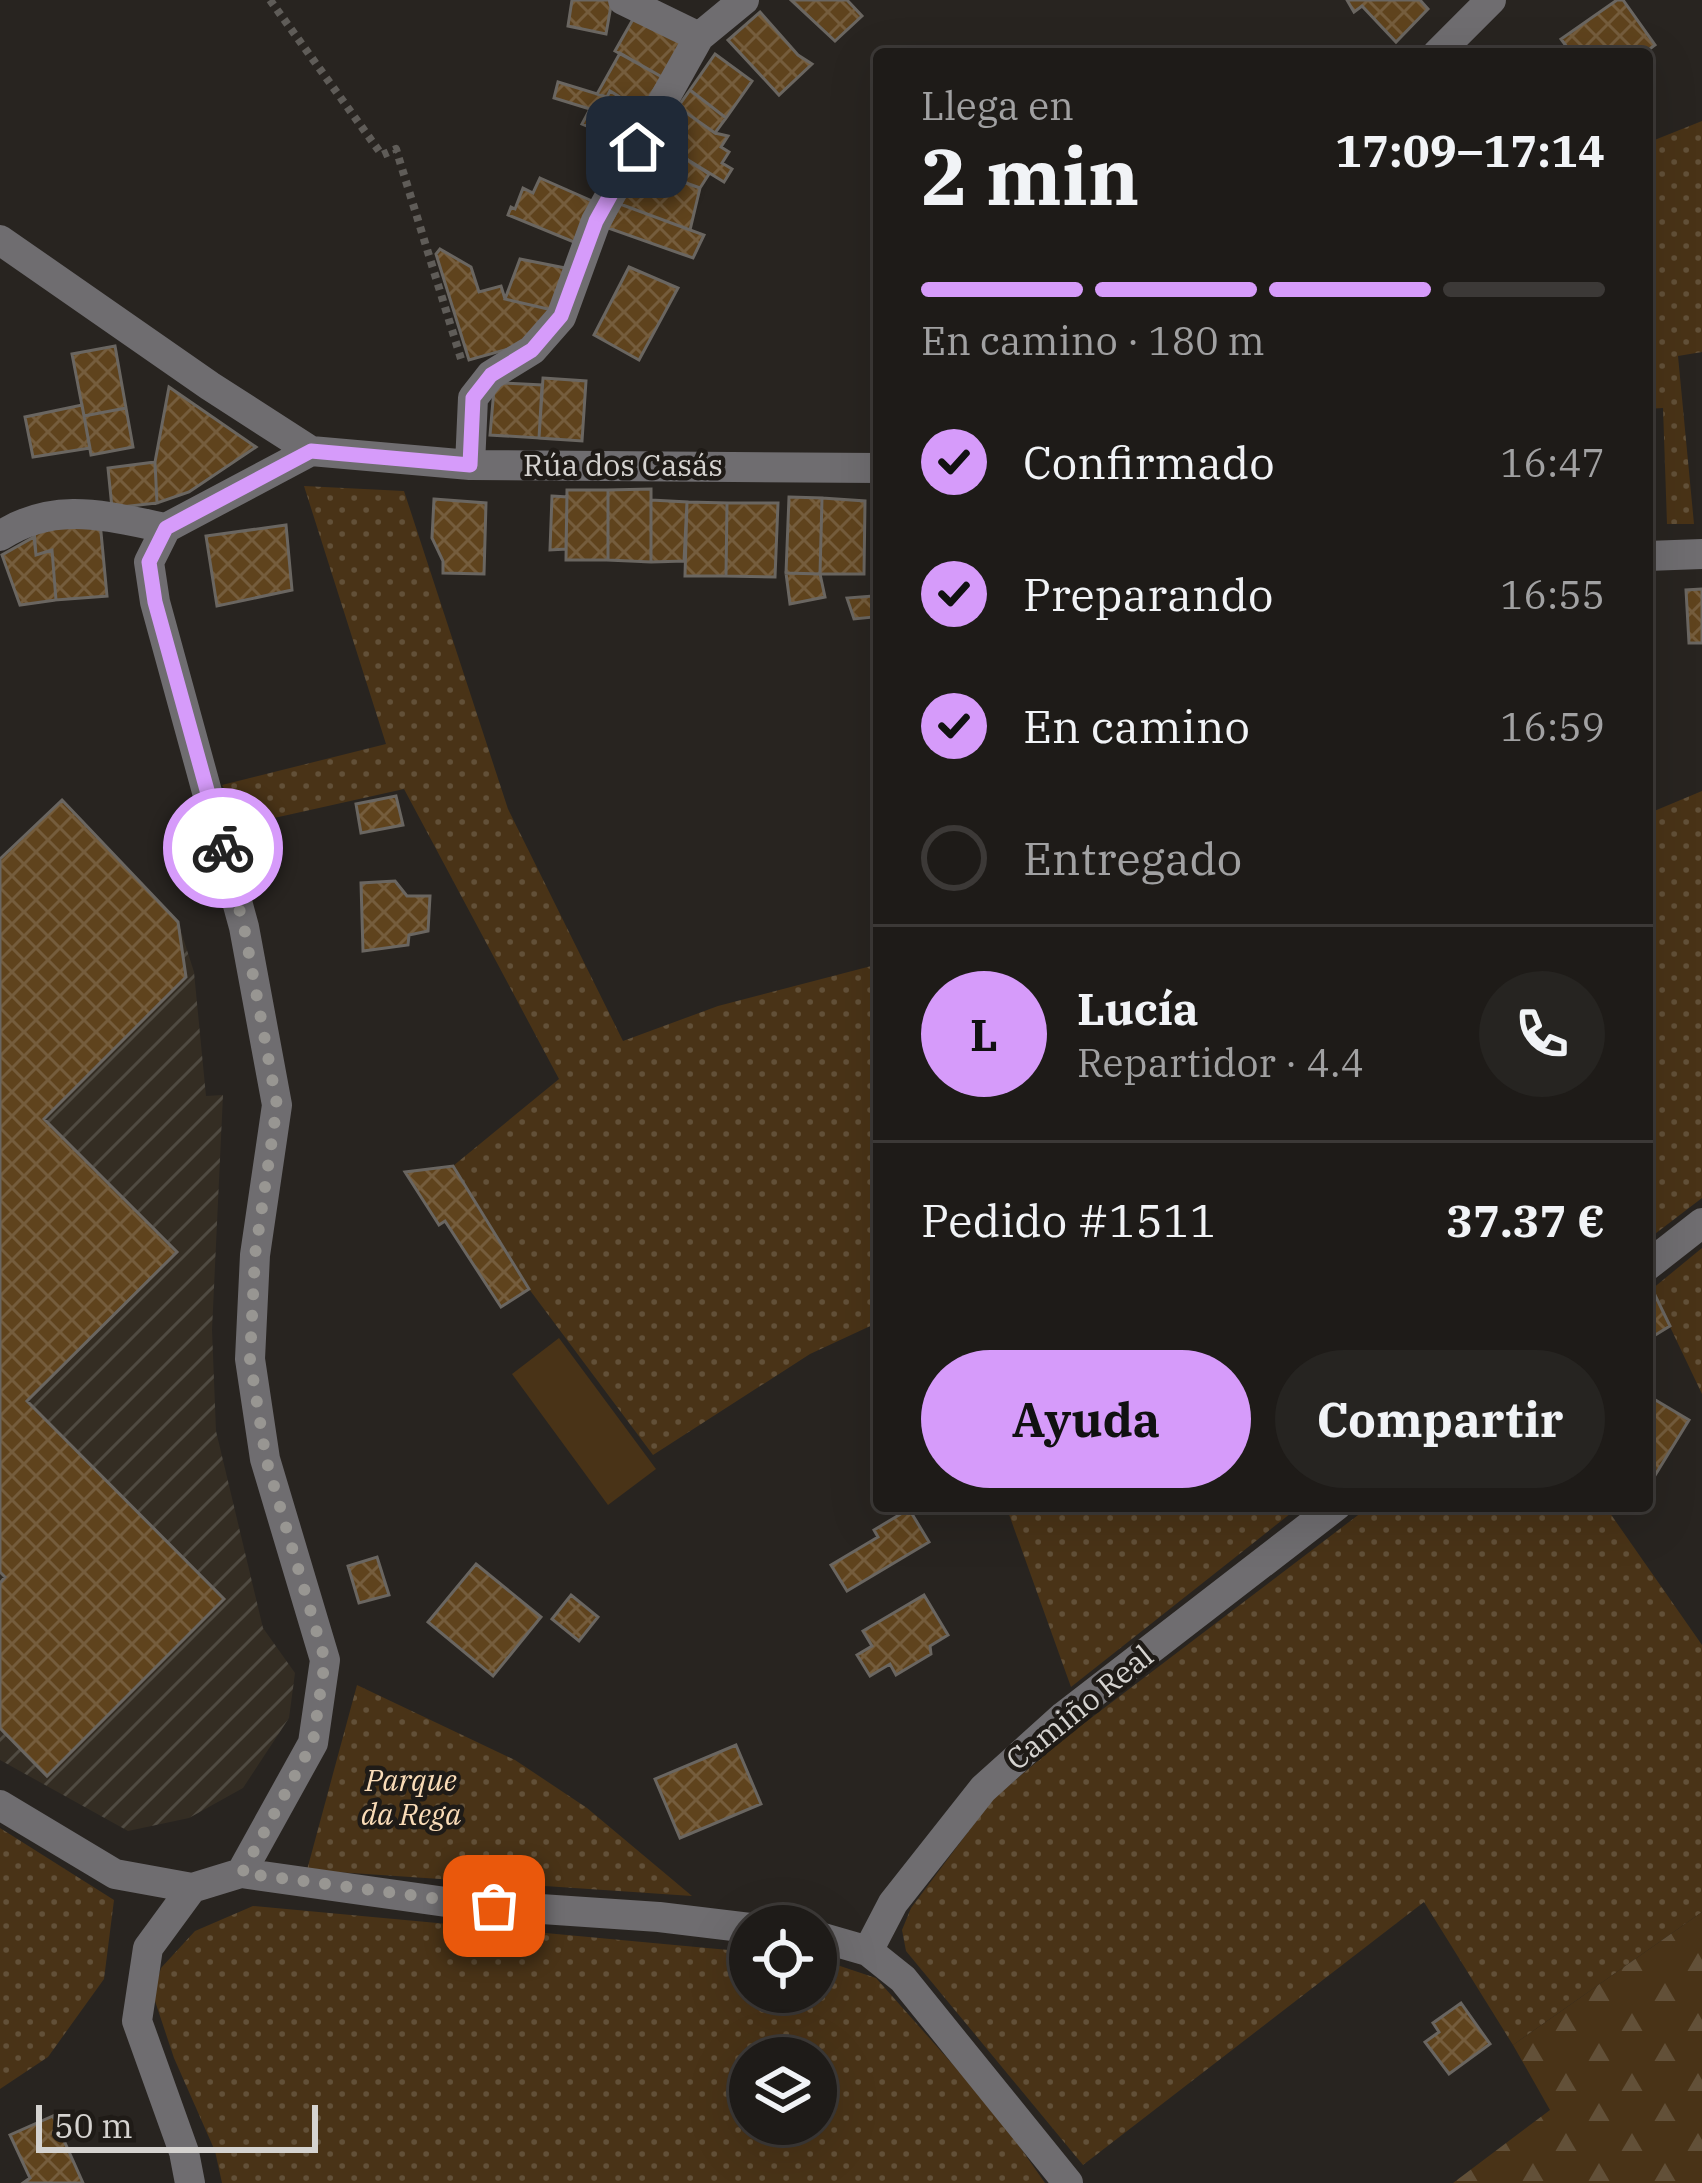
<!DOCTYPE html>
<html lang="es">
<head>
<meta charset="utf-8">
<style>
	body { margin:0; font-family:"IBM Plex Serif",serif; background:#262421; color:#f1f3f6; height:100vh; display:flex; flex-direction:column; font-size:45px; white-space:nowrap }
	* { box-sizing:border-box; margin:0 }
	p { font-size:39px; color:#a1a1a2 }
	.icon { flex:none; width:66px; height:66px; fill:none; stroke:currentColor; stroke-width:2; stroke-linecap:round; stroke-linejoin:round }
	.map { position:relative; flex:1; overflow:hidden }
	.details { position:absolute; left:873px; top:48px; width:780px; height:1464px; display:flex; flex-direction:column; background:#1e1b18; border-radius:12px; box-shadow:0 12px 48px #0002,0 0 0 3px #3c3937 }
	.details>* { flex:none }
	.controls { position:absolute; left:729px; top:1905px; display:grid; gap:24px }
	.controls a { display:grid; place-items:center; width:108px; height:108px; border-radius:50%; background:#1e1b18; box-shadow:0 12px 48px #0002,0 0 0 3px #3c3937; font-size:60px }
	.scale { position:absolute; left:36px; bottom:30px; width:282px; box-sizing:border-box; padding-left:12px; border:6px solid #d5d3d0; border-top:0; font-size:33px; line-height:42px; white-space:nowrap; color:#d5d3d0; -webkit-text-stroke:9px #1f1b17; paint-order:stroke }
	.pin { position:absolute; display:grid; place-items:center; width:102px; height:102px; color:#fff; margin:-51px; border-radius:24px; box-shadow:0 6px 18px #0006 }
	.courier { position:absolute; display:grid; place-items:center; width:120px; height:120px; margin:-60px; border:9px solid #d69bfa; border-radius:50%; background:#fff; color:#222; box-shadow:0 3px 15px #0007 }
	.overview em { font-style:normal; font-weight:700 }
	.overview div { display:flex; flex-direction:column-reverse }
	.overview { display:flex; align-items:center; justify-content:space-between; height:204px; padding:0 48px }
	h1 { font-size:78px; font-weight:700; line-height:90px }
	.bar { display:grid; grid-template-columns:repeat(4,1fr); gap:18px 12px; align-content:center; height:144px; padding:0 48px }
	.bar i { height:15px; border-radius:9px; background:#3c3937 }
	.bar .active { background:#d69bfa }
	.bar p { grid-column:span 4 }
	.line { display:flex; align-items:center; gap:30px; padding:0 48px; border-top:3px solid #3c3937 }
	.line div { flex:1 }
	.round { display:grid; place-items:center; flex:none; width:126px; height:126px; border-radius:63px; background:#262421 }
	ol { padding:0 48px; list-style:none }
	li { display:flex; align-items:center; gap:36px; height:132px }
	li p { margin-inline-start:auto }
	li .icon { padding:12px; border-radius:50%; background:#d69bfa; color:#111; stroke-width:4 }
	li:last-child { color:#a1a1a2 }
	li i { width:66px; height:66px; border:6px solid #3c3937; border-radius:50% }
	.button { display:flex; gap:24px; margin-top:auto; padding:24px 48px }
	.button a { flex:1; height:138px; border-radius:72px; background:#d69bfa; color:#111; font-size:48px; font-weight:700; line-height:138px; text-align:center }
	.button a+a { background:#262421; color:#f1f3f6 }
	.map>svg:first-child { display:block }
</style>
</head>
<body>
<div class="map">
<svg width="1702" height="2183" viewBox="0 0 1702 2183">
	<defs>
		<pattern id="industrial-furrows" width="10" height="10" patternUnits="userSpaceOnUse" patternTransform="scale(3)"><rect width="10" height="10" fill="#342d23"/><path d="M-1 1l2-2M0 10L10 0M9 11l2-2" fill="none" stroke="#504b42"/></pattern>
		<pattern id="green-dots" width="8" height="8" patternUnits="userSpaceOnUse" patternTransform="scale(3)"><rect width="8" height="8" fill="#493317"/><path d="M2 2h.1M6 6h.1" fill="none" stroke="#625038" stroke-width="1.8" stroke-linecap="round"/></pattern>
		<pattern id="forest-firs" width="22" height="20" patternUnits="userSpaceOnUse" patternTransform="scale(3)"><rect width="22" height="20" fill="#493317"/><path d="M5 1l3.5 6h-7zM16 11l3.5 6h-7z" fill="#625038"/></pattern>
		<pattern id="building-cross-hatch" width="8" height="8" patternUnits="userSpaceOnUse" patternTransform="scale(3)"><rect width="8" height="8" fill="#5f431d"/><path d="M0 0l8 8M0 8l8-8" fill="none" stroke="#755d3d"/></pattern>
	</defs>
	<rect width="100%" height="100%" fill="#282420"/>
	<path fill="url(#industrial-furrows)" d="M62,800l116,122 16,50 12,124 17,-1 -11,235 4,101 47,197 32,45 -6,45 -46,70 -54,30 -61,13 -128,-71v-901z"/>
	<path fill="url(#green-dots)" fill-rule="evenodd" d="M1702,121v231l-24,4 16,168h-27l-4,-116 -16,1v-266z
		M304,486l100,5 104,318 115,232 95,-35 161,-42v358l-69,32 -157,101 -124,-166 -76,-123 106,-87 -155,-290 -157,35 -25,-39 164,-41z
		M1702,791v407l-55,42v-426z
		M1702,1248v146l-50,-105z
		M1006,1506h294l-229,181z
		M1370,1506h235l97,139v267l-189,133 -89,-143 -341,263 -177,-214 -4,-21 9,-22 81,-108 74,-63z
		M357,1685l158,75 72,48 105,88 -385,-26z
		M0,1828l114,72 -10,79 -56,78 -48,32z
		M253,1906l497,46v40h66v-34l60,20 120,135 49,70h-823l-7,-32 -41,-93 -21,-63 8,-27 34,-37zM750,2058h66v66h-66z"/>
	<path fill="url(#forest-firs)" d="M1702,1912v271h-249l97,-73 -37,-65z"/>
	<path fill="#493317" d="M559,1338l97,131 -48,36 -96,-131z"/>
	<path fill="url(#building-cross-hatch)" stroke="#6a6661" stroke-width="3" d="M572,0h40l-6,34 -38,-8z
		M791,0h56l15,16 -27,25z
		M1347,0h73l8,9 -32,33 -34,-36 -8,6z
		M1617,0h6l32,45 -12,9h-71l-11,-15z
		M760,12l38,43 14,9 -33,31 -51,-55z
		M636,14l48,25 -22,38 -47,-26z
		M620,53l42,24 -21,33 -31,-19 -3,6 -10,-3z
		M715,54l37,27 -26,37 -36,-28z
		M558,82l49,15 3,-6 31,19 -18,31 -41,-17 8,-15 -36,-11z
		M690,90l36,28 -11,15 -37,-26z
		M678,107l37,26 13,3 -7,11 8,5 -7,11 10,6 -8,13 -70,-43z
		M664,145l45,29 -9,14 -50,-18z
		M643,168l57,20 -10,42 -70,-26z
		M540,178l52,23 -18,41 -66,-27 3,-8 4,2 8,-21 10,5z
		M620,204l84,31 -11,23 -85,-30z
		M440,249l31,18 8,25 22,-6 4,13 47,11 -33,36 -50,14 -33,-106z
		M520,259l45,9 -13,42 -47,-11z
		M629,267l49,21 -39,72 -45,-25z
		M115,346l11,62 -42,8 -12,-62z
		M543,378l43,3 -4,60 -43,-3z
		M504,383l38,2 -3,53 -49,-3 4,-46z
		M169,387l87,60 -67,45 -32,11 -2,-41z
		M82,405l8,43 -57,9 -8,-40z
		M126,408l7,39 -42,8 -7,-39z
		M155,462l2,41 -45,5 -4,-40z
		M651,489v73l-43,-2v-70z
		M567,490h41v70h-42z
		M552,496l15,1 -1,52 -16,1z
		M789,497l33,1 -2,76 -34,-1z
		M822,498l43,3 -1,73h-44z
		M434,499l52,4 -2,71 -41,-1v-12l-11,-23z
		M651,500l36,2 -3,59 -33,1z
		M687,502l40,1 -1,73h-41z
		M727,503h51l-3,74 -49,-1z
		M100,522l7,74 -51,4 -4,-50 -16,5 -2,-26z
		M286,525l6,65 -75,16 -11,-70z
		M34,537l2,18 16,-5 4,50 -36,5 -18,-50z
		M786,573l34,1 5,23 -35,7z
		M1702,589v54h-13l-3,-53z
		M872,596l2,21 -20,2 -7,-21z
		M396,796l7,29 -42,8 -5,-29z
		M62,800l116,122 8,55 -142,142 133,133 -150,149 197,198 -177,177 -47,-48v-145l5,-6 -5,-5v-713z
		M395,881l12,15h23l-2,35 -19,4 -1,10 -45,6 -2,-68z
		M453,1166l76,123 -28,18 -56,-86 -6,4 -34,-53z
		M1652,1289l18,37 -23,14v-47z
		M1647,1395l42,25 -35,57 -7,-4z
		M909,1509l20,33 -82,49 -16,-26 47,-28 -4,-7z
		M377,1557l12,38 -30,8 -11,-37z
		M476,1564l65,53 -48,59 -65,-54z
		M571,1595l27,22 -19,24 -27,-22z
		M924,1595l24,40 -18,11 1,8 -35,21 -6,-11 -20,12 -13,-21 15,-9 -9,-15z
		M736,1745l25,59 -81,34 -25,-59z
		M1461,2003l29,41 -41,30 -24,-32 14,-10 -6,-9z
		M53,2116l30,67h-60l7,-5 -20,-43z"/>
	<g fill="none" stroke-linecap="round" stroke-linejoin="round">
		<path stroke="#5f5c58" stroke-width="8" stroke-dasharray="6 6" stroke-linecap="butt" d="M270,0l112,155 14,-6 66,213"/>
		<path stroke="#6f6d70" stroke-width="30" d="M623,0l76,37
			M1437,54l54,-54
			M0,240l210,146 101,65 159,14 409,3
			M470,465l3,-67 18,-23 41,-25 29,-33 35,-96 103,-184 45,-37
			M0,536c55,-36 106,-20 166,-8
			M1647,556l55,-2
			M1647,1266l55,-43
			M0,1805l115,69 77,14 49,-15 212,30 206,14 91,11
			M241,1873l72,-130 12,-83 -60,-201 -15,-100 5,-104 22,-150 -33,-178 -89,-325 -6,-40 17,-34 145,-77
			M816,1936l52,15 35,28 165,204
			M868,1951l25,-48 90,-114 81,-73 272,-210
			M190,2183l-6,-31 -47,-131 11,-73 44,-60"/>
	</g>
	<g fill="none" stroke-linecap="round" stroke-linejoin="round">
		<path stroke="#989692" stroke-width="12" stroke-dasharray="0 21.6" d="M223,848l21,79 33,178 -22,150 -5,104 16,100 59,201 -12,82 -71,131 252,33"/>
		<path stroke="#d69bfa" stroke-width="15" d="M223,848l-68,-246 -6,-40 17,-34 145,-77 159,14 3,-67 18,-23 41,-25 29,-34 35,-95 41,-74"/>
	</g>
	<g text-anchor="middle" stroke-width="9" stroke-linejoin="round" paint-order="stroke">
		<g font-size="30" fill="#d5d3d0" stroke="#1f1b17">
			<text x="623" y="476">Rúa dos Casás</text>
			<text transform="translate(1080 1708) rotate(-39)" y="10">Camiño Real</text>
		</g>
		<g font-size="30" font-style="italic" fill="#fadcb8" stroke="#1f1b17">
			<text x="411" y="1791">Parque<tspan x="411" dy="34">da Rega</tspan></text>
		</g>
	</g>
</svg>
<div class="controls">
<a><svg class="icon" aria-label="locate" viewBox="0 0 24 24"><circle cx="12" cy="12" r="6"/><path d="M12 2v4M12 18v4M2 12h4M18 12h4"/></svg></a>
<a><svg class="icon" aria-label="layers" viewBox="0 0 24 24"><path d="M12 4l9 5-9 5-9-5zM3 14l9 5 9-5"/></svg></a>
</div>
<div class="scale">50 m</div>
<div class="pin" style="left:494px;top:1906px;background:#ea580c"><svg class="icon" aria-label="bag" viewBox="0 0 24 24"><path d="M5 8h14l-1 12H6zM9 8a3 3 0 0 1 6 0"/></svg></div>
<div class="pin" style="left:637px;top:147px;background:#1f2937"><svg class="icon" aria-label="home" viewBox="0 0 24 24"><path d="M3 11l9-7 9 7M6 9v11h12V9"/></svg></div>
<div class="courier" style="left:223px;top:848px"><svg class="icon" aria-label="bike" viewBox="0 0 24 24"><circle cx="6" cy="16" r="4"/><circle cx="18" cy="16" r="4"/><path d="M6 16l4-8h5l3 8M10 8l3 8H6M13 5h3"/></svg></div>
<section class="details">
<div class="overview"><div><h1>2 min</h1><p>Llega en</p></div><em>17:09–17:14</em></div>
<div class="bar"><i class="active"></i><i class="active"></i><i class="active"></i><i></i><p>En camino · 180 m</p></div>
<ol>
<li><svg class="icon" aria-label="check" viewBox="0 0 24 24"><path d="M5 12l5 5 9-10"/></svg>Confirmado<p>16:47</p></li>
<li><svg class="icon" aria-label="check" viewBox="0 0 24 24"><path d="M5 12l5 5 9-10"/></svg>Preparando<p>16:55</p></li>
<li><svg class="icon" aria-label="check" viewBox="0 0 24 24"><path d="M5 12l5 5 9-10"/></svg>En camino<p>16:59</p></li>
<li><i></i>Entregado</li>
</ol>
<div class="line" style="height:216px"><b class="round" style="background:#d69bfa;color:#111">L</b><div><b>Lucía</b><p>Repartidor · 4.4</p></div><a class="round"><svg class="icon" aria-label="phone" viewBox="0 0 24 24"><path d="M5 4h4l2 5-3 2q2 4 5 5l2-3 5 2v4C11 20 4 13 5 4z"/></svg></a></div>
<div class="line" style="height:156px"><div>Pedido #1511</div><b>37.37 €</b></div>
<div class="button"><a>Ayuda</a><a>Compartir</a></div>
</section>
</div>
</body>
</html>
